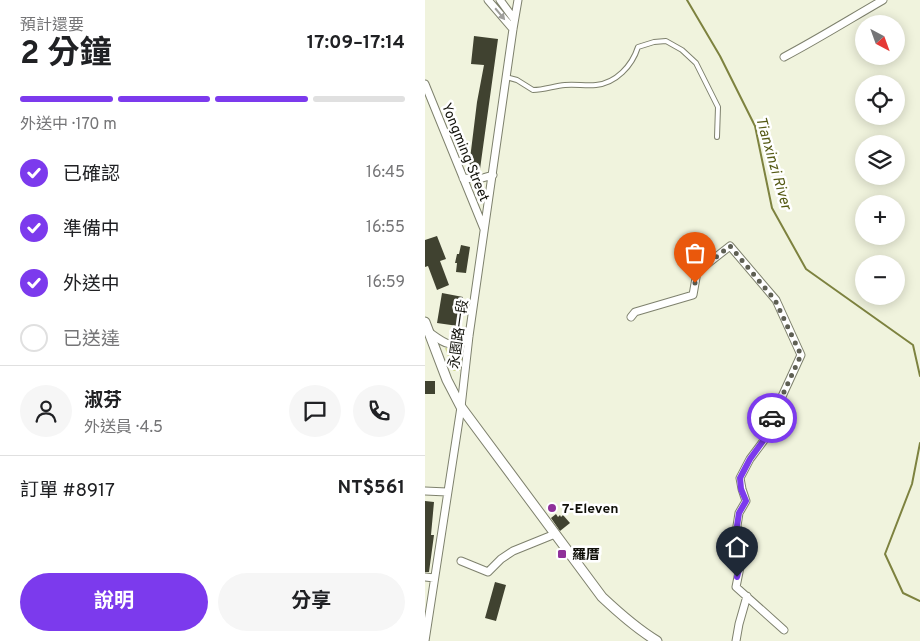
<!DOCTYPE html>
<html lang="zh-TW">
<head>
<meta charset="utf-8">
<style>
	body { margin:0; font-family:Overpass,"Noto Sans TC",sans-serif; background:#f6f6f6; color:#202124; height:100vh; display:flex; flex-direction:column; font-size:19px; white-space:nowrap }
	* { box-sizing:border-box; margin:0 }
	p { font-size:16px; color:#757577 }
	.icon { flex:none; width:28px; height:28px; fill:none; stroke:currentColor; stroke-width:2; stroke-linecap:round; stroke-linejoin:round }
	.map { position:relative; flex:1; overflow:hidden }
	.panel { display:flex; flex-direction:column; background:#fff; width:425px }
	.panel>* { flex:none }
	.needle { width:32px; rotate:139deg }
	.fabs { position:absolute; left:430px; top:15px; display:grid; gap:10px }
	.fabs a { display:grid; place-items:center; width:50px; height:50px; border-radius:50%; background:#fff; box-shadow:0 2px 12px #0003; font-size:25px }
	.pin { position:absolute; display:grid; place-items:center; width:42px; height:42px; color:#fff; margin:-51px -21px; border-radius:50% 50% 50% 0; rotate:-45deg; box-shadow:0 0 5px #0007 }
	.pin .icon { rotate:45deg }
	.courier { position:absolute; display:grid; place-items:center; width:50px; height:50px; margin:-25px; border:4px solid #7c3aed; border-radius:50%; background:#fff; color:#222; box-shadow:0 1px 6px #0007 }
	.headline em { font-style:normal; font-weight:700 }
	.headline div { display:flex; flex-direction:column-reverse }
	.headline { display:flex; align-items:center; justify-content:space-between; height:85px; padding:0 20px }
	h1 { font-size:32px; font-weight:700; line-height:38px }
	.bar { display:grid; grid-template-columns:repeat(4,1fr); gap:8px 5px; align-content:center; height:60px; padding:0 20px }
	.bar i { height:6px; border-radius:4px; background:#e0e0e0 }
	.bar .on { background:#7c3aed }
	.bar p { grid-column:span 4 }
	.line { display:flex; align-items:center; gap:12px; padding:0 20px; border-top:1px solid #e0e0e0 }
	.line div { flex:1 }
	.round { display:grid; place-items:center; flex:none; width:52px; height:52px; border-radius:26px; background:#f6f6f6 }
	ol { padding:0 20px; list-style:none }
	li { display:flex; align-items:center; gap:15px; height:55px }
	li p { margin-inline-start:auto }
	li .icon { padding:5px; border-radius:50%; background:#7c3aed; color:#fff; stroke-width:4 }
	li:last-child { color:#757577 }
	li i { width:28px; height:28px; border:2px solid #e0e0e0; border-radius:50% }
	.action { display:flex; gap:10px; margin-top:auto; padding:10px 20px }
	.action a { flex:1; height:58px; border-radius:30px; background:#7c3aed; color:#fff; font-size:20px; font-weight:700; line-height:58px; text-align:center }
	.action a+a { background:#f6f6f6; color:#202124 }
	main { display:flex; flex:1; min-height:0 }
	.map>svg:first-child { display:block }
</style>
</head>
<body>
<main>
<section class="panel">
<div class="headline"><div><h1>2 分鐘</h1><p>預計還要</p></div><em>17:09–17:14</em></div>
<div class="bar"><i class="on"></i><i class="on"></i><i class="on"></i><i></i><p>外送中 · 170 m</p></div>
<ol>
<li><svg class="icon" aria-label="check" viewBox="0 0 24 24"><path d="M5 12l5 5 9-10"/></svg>已確認<p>16:45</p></li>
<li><svg class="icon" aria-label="check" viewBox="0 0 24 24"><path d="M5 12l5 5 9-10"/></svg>準備中<p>16:55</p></li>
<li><svg class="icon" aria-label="check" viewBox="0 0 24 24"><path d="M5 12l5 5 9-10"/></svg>外送中<p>16:59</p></li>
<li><i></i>已送達</li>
</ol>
<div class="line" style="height:90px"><a class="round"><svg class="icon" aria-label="person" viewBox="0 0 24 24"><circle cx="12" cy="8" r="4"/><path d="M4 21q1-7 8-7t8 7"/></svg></a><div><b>淑芬</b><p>外送員 · 4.5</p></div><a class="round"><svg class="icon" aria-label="chat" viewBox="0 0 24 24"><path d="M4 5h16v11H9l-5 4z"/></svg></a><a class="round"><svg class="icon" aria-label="phone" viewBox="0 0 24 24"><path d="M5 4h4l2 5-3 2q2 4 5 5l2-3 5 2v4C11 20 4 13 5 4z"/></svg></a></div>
<div class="line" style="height:65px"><div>訂單 #8917</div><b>NT$561</b></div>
<div class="action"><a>說明</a><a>分享</a></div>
</section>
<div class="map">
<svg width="495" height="641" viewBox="0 0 495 641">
	<rect width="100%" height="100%" fill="#f0f3dd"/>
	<path fill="#d2d991" d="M36,345l2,6 -3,20h-7l-8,-23h11z"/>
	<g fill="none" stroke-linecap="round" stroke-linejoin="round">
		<path stroke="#7d823f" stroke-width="2" d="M262,0l33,56 35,70 17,82 34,61 107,76 7,31
			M495,443l-8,41 -27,70 18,39 17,8"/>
	</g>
	<path fill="#404230" d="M49,36l24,3 -18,130 -11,-2 8,-65 7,-37 -13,-1z
		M12,236l9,23 -6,2 9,24 -12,5 -9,-24 -3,1v-27z
		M36,245l9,2 -4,26 -10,-1 1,-9h-2l2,-9h2z
		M17,293l21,4 -5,29 -21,-3z
		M0,381h10v13h-10z
		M0,501l9,1 -3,33h3l-5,37h-4z
		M131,514l2,3 2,-2 1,2 2,-2 7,8 -10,8 -9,-13z
		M70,582l11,3 -10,36 -11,-3z"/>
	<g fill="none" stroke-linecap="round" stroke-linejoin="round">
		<defs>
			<path id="service" d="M81,77l11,3 16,10c11,0 21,-4 32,-5 10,-1 21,1 31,0 20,-2 36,-19 42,-38l16,-5 12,-1 16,9 14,13 22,44 -1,30"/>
			<path id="minor" d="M63,0l25,29
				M75,0l14,19
				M359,57c34,-18 66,-38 99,-57
				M0,84l59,145
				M38,178l16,1 14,-4
				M206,317l4,-5 58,-17 4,-23 33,-26 46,54 25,55 -28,61 -5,19 -18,24 -10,19 2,11 4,12 -7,12 -2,13 3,16 1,20 -5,25 48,43
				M4,332c18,13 21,17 40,4
				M0,491l22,1
				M36,561l27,11 13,-13 12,-8 42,-17
				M0,577l9,1
				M0,641l36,-234 8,-71 44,-307 5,-29
				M311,641l3,-17 8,-28"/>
			<path id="tertiary" d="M0,322l22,58 14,27 141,190c17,16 35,32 55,44"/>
		</defs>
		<use href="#service" stroke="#7e816d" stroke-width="6"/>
		<use href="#minor" stroke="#7e816d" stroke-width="9"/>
		<use href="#tertiary" stroke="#7e816d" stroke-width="11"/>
		<use href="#service" stroke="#fff" stroke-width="4"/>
		<use href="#minor" stroke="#fff" stroke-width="7"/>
		<use href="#tertiary" stroke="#fff" stroke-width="9"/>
	</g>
	<defs><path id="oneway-solid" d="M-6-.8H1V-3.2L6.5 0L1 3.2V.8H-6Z" transform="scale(1.25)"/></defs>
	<use fill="#9f9f9c" href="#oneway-solid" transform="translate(75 14) rotate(50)"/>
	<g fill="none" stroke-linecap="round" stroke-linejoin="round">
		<path stroke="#5e5f53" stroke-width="5" stroke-dasharray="0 9" d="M270,283l2,-11 33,-26 45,54 26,55 -29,63"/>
		<path stroke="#7c3aed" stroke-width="6" d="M312,577l4,-15 -2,-20 -2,-16 2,-13 7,-12 -5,-12 -1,-11 10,-19 18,-25 4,-16"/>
	</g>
	<g fill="#8f309a" stroke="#fff" stroke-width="2">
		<circle cx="127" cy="508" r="5"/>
		<rect x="132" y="549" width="10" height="10" rx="2.5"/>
	</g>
	<g text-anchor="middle" stroke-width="5" stroke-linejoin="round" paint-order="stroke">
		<g font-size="14" fill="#0f0f08" stroke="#fff">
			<text transform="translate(41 152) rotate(68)" y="5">Yongming Street</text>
			<text transform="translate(33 334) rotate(-82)" y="5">永園路一段</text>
		</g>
		<g font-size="14" font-weight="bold" fill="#0f0f08" stroke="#fff" text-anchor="start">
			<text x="137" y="513">7-Eleven</text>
			<text x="147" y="559">羅厝</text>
		</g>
		<g font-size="15" font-style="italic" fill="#555a15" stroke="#fff">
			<text transform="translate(349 163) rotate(74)" y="5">Tianxinzi River</text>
		</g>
	</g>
</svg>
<div class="fabs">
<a><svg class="needle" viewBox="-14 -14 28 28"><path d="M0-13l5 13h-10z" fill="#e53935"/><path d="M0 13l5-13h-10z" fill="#757577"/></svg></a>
<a><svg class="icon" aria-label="locate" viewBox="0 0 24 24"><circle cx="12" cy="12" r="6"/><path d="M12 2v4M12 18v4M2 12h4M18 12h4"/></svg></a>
<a><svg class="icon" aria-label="layers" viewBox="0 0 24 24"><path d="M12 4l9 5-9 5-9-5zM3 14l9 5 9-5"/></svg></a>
<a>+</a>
<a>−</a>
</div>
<div class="pin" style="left:270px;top:283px;background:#ea580c"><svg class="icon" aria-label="bag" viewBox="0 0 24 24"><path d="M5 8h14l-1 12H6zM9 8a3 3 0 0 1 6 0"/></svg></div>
<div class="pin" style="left:312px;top:577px;background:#1f2937"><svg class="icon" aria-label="home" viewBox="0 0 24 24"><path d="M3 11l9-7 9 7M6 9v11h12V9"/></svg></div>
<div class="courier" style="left:347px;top:418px"><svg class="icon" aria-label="car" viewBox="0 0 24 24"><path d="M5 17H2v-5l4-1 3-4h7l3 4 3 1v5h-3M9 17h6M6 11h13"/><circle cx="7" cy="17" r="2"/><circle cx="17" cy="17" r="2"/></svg></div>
</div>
</main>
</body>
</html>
